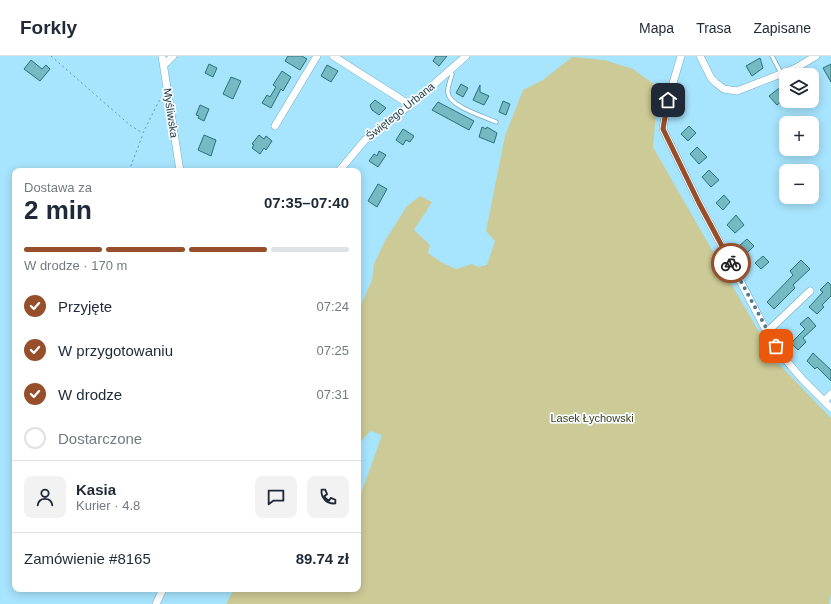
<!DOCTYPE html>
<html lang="pl">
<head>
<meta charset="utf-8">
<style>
	body { margin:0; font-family:Arial,sans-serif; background:#f2f2f3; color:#1f2937; height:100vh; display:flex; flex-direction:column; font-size:15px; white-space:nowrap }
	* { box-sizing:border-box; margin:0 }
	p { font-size:13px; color:#747a83 }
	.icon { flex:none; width:22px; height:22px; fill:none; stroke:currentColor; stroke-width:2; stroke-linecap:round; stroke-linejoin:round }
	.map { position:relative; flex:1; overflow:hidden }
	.side { position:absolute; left:12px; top:112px; width:349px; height:424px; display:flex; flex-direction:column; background:#fff; border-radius:8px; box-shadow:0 2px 10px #0003 }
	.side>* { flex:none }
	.buttons { position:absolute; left:779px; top:12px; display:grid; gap:8px }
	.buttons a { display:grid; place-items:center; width:40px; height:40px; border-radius:8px; background:#fff; box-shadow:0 2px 10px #0003; font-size:20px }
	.pin { position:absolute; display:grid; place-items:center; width:34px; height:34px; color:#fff; margin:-17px; border-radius:8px; box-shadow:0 2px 6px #0006 }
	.courier { position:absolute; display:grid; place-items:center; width:40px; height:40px; margin:-20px; border:3px solid #964f2a; border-radius:50%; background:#fff; color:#222; box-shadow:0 1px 5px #0007 }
	.summary em { font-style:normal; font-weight:800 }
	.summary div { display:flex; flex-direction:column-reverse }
	.summary { display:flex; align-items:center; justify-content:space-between; height:68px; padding:0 12px }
	h1 { font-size:26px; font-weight:800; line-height:30px }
	.bar { display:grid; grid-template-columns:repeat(4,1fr); gap:6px 4px; align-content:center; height:48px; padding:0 12px }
	.bar i { height:5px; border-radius:3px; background:#e0e1e3 }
	.bar .current { background:#964f2a }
	.bar p { grid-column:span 4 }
	.line { display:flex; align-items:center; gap:10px; padding:0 12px; border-top:1px solid #e0e1e3 }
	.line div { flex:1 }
	.round { display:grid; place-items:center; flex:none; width:42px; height:42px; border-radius:8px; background:#f2f2f3 }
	ol { padding:0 12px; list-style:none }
	li { display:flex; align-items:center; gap:12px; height:44px }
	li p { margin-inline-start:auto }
	li .icon { padding:4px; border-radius:50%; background:#964f2a; color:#fff; stroke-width:4 }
	li:last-child { color:#747a83 }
	li i { width:22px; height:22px; border:2px solid #e0e1e3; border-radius:50% }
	header { display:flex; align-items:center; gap:24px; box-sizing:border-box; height:56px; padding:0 20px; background:#fff; border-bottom:1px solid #e0e1e3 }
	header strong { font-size:19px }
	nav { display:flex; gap:22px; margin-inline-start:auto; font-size:14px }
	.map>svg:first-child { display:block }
</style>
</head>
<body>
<header>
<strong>Forkly</strong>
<nav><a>Mapa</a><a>Trasa</a><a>Zapisane</a></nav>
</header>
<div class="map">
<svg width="831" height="548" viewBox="0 0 831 548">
	<rect width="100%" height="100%" fill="#a7e4fd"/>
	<path fill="#ccca96" d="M572,1l32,3 29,9 25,18 -5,60 122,213 56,58v176l-2,10h-603l8,-15h124v-87l24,-67 -12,-4 -12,14v-133l14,-32 2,-16 11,-23 22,-35 13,-10 12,6 -18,28 16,15 -2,8 13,9 15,7 16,-5 6,3 9,-2 8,-24 -9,-10 19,-95 18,-46 20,-10z"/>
	<path fill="#75bac2" stroke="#2a7179" d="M288,0h14l5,3 -7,11 -15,-9z
		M436,0h11l-8,10 -6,-5z
		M760,2l3,10 -11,8 -6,-10z
		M31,4l11,9 4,-4 4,4 -10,12 -16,-12z
		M209,8l8,4 -4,9 -8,-4z
		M831,8v18l-8,-14z
		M327,9l11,6 -7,11 -10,-6z
		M282,15l9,6 -8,14 -2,-2 -10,19 -9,-5 5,-8 3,2 6,-10 -3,-2z
		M231,21l10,4 -8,18 -10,-5z
		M461,28l7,4 -5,9 -7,-4z
		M480,29v7l9,4 -5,9 -11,-5z
		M782,30l4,5v10h9l-9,7 -5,-6 -4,3 -8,-9z
		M375,44l11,8 -7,7 -7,-5 -2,-5z
		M503,45l7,3 -4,11 -7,-3z
		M438,46l36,19 -5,9 -37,-20z
		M200,49l9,4 -5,12 -6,-3 1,-2 -3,-1z
		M689,70l7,7 -8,8 -7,-7z
		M482,71l4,2 1,-2 10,6 -3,10 -15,-6z
		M403,73l11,7 -4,6 -4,-2 -3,5 -7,-5z
		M204,79l12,5 -5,16 -13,-6z
		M259,79l5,4 2,-3 6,5 -6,9 -2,-2 -4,6 -8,-6 2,-3 -2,-1z
		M697,91l10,10 -8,7 -9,-10z
		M379,95l7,4 -8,12 -9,-6 5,-7 3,2z
		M709,114l10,10 -8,7 -9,-10z
		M378,128l9,5 -10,18 -9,-6z
		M724,139l6,7 -7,8 -7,-7z
		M736,159l8,10 -9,8 -8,-8z
		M747,183l7,7 -8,8 -7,-8z
		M763,200l6,6 -8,7 -6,-6z
		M801,204l9,9 -17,16 2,3 -21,21 -7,-7 26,-27 -3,-4z
		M828,226l3,3v11l-9,9 2,2 -7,7 -8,-7 14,-15 -3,-2z
		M808,261l8,9 -13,12 3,4 -8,8 -7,-7 14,-14 -5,-5z
		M813,297l18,17v11l-14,-14 -2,2 -8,-8z"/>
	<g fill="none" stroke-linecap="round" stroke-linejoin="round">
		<defs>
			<path id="service" d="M772,0l9,17
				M449,15l3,3c-1,5 -5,13 -4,19 1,13 37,24 48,29"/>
			<path id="minor" d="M162,0l18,115
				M333,0l77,49
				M681,0l-13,44 -5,29 36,74 76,144 27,32 29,29
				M700,0l11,22 5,5 8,6 13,2 59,-23 20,-12
				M164,9l9,-9
				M275,70l42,-70
				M339,115l26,-31 45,-35 56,-49
				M767,276l43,-41
				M824,345l7,-7
				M156,548l7,-15"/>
		</defs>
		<use href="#service" stroke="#71abc4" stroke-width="5"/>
		<use href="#minor" stroke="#71abc4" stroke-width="8"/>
		<path stroke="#6995a6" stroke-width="1" stroke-dasharray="2 3" stroke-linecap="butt" d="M51,0l80,70 12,7 18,-36
			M129,115l14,-37"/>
		<use href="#service" stroke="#fff" stroke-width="3.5"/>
		<use href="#minor" stroke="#fff" stroke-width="7"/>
	</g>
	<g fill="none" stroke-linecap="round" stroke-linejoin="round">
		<path stroke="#547a89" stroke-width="4" stroke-dasharray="0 7.2" d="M731,207l45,83"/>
		<path stroke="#964f2a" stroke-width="5" d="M668,44l-5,29 36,74 32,60"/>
	</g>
	<g text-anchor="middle" stroke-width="3.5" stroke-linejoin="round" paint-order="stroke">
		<g font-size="11" fill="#28414b" stroke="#f6fbfe">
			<text transform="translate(400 55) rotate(-39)" y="4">Świętego Urbana</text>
			<text transform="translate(171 57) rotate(82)" y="4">Myśliwska</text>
		</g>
		<g font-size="11" fill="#42401a" stroke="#f6fbfe">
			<text x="592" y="366">Lasek Łychowski</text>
		</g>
	</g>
</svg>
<div class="buttons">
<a><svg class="icon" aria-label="layers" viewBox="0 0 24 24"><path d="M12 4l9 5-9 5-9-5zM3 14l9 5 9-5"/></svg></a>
<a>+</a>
<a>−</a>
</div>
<div class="pin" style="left:776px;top:290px;background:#ea580c"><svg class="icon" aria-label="bag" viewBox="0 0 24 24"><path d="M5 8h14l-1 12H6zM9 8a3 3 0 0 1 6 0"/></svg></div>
<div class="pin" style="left:668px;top:44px;background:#1f2937"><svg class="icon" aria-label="home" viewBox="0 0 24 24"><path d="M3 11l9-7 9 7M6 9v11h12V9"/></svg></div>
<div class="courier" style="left:731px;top:207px"><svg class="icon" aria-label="bike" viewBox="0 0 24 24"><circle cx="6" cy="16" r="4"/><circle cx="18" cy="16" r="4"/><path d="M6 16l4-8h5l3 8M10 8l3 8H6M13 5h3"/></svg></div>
<section class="side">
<div class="summary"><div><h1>2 min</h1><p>Dostawa za</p></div><em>07:35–07:40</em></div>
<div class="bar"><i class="current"></i><i class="current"></i><i class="current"></i><i></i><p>W drodze · 170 m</p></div>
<ol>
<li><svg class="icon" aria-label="check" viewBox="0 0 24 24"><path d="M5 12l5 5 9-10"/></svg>Przyjęte<p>07:24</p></li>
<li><svg class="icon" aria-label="check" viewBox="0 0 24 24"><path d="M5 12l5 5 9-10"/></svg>W przygotowaniu<p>07:25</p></li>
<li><svg class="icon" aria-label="check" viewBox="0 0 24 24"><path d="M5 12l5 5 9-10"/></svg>W drodze<p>07:31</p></li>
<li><i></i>Dostarczone</li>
</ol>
<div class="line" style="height:72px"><a class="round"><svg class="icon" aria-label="person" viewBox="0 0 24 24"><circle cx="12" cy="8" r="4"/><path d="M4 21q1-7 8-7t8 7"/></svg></a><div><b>Kasia</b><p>Kurier · 4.8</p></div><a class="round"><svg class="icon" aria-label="chat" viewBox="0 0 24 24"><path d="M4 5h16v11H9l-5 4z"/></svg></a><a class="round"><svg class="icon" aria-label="phone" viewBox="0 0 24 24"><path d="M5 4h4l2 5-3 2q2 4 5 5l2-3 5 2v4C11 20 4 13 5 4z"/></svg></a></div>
<div class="line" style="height:52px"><div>Zamówienie #8165</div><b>89.74 zł</b></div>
</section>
</div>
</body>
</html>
